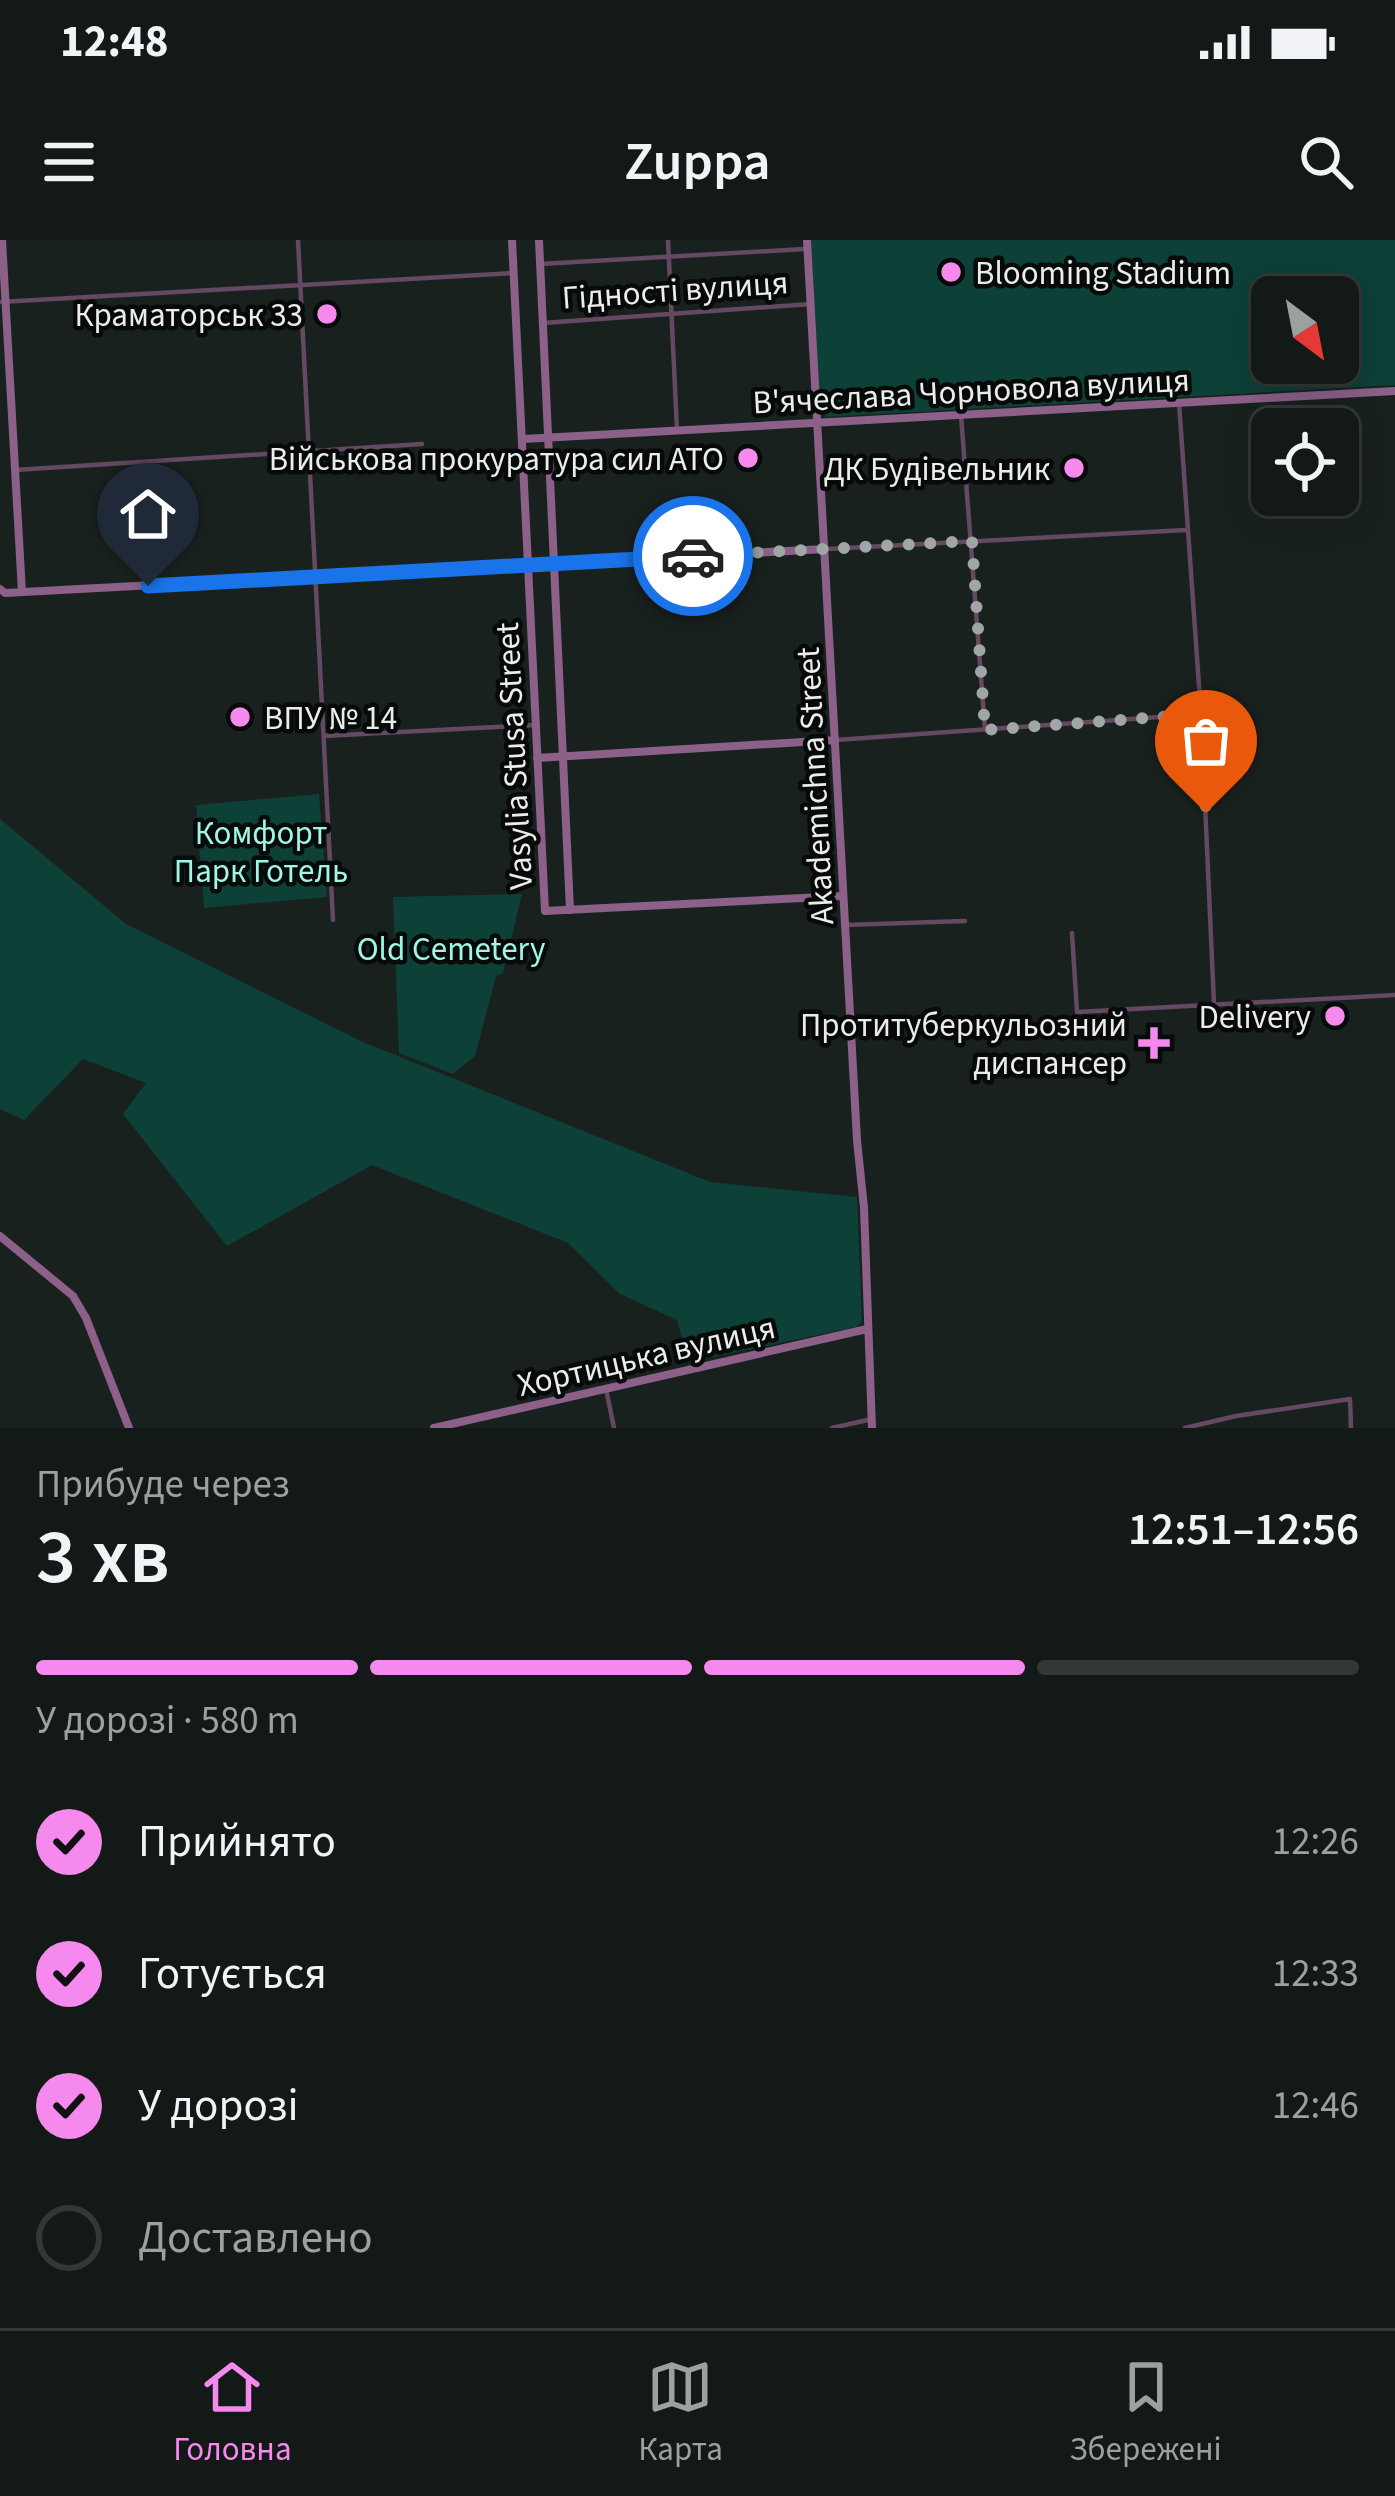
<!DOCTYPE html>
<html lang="uk">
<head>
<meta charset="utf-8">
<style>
	body { margin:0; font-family:"Source Sans 3",sans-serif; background:#1c2220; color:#f1f3f6; height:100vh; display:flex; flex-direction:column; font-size:45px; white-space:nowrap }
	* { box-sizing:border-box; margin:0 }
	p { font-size:39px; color:#9da0a1 }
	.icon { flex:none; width:66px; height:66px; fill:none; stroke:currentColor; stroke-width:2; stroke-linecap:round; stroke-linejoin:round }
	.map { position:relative; height:1188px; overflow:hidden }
	.panel { display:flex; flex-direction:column; background:#131917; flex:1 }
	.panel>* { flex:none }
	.needle { width:78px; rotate:148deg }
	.tools { position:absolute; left:1251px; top:36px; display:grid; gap:24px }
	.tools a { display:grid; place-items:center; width:108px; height:108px; border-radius:18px; background:#131917; box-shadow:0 6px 30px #0003,0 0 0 3px #323836; font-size:60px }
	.pin { position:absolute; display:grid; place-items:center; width:102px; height:102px; color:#fff; margin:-123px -51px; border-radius:50% 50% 50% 0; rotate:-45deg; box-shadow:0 0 12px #0007 }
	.pin .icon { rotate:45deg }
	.courier { position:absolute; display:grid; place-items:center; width:120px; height:120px; margin:-60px; border:9px solid #1a73e8; border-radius:50%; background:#fff; color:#222; box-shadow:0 3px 15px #0007 }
	.headline em { font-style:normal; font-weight:600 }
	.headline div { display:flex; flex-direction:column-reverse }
	.headline { display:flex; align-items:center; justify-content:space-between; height:204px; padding:0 36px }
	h1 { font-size:78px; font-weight:600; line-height:90px }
	.bar { display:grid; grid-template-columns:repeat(4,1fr); gap:18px 12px; align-content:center; height:144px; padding:0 36px }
	.bar i { height:15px; border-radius:9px; background:#323836 }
	.bar .current { background:#f589ee }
	.bar p { grid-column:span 4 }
	ol { padding:0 36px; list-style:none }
	li { display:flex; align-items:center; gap:36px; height:132px }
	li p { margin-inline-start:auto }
	li .icon { padding:12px; border-radius:50%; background:#f589ee; color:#111; stroke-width:4 }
	li:last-child { color:#9da0a1 }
	li i { width:66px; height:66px; border:6px solid #323836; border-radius:50% }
	.status { display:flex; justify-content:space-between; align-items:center; height:84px; padding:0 60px; background:#131917; direction:ltr }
	.status svg { height:33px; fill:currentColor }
	header { display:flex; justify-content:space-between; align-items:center; height:156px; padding:0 36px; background:#131917; font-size:54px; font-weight:600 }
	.tabs { display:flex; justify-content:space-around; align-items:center; height:168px; border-top:3px solid #323836; background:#131917; font-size:33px; color:#9da0a1 }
	.tabs a { display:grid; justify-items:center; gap:6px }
	.tabs .current { color:#f589ee }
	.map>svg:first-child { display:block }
</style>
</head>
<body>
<div class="status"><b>12:48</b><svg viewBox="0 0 49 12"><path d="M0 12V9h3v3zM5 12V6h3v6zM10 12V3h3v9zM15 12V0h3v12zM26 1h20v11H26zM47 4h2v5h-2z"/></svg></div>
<header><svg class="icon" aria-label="menu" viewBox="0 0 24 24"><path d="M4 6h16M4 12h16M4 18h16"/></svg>Zuppa<svg class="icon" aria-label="search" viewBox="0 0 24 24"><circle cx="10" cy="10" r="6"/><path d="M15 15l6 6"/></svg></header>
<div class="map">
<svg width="1395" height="1188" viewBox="0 0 1395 1188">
	<rect width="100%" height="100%" fill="#19211f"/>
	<path fill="#0d4037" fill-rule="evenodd" d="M811,0h584v145l-570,32v-5l-5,-1zM1272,57h66v66h-66z
		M319,554l8,103 -123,11 -8,-103z
		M0,579l126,105 237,118 347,140 147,15 5,125 -6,5 -167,35 -12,-42 -57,-26 -52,-51 -196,-78 -145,81 -104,-132 23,-31 -63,-24 -59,61 -24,-11z
		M522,654l-19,79 -7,3 -21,80 -22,18 -54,-21 -6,-156z"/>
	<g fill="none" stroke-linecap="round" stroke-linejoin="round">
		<path stroke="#654962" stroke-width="4.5" d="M298,0l35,680
			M668,0l9,190
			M540,24l264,-15
			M0,62l513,-29
			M543,83l268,-19
			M1179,163l22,311 13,290
			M961,175l24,315
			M15,230l407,-26
			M827,309l359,-19
			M324,496l210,-11
			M836,500l365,-26
			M845,685l120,-4
			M1072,693l5,79 318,-17
			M606,1149l8,39
			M832,1188l40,-9
			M1185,1188l51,-12 114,-17 1,29"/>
		<path stroke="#8c6088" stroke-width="8" d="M2,0l20,352
			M512,0l33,671 298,-15
			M539,0l31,670
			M807,0l50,900 7,68 8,220
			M523,199l872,-48
			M0,349l5,4 820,-44
			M537,518l298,-18
			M0,996l73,60 13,22 43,110
			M434,1188l433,-99"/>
	</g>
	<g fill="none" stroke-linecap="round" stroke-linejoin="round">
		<path stroke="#a0a6a4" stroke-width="12" stroke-dasharray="0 21.6" d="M693,316l279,-15 13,189 216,-16 5,99"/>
		<path stroke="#1a73e8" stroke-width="15" d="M148,346l545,-30"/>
	</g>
	<g fill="#f589ee" stroke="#070a09" stroke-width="4.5">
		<circle cx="951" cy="32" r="12"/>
		<circle cx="327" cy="74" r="12"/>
		<circle cx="748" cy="218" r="12"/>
		<circle cx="1074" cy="228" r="12"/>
		<circle cx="240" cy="477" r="12"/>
		<circle cx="1335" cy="776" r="12"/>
		<path d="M1148 785h12v12h12v12h-12v12h-12v-12h-12v-12h12z"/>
	</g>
	<g text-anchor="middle" stroke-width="9" stroke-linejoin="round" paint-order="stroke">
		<g font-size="33" fill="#e9eeec" stroke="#070a09" text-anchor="end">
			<text x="975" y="44" text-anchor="start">Blooming Stadium</text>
			<text x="303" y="86">Краматорськ 33</text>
			<text x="724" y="230">Військова прокуратура сил АТО</text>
			<text x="1050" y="240">ДК Будівельник</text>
			<text x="264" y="489" text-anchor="start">ВПУ № 14</text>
			<text x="1311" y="788">Delivery</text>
			<text x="1127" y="796">Протитуберкульозний<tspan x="1127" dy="38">диспансер</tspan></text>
		</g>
		<g font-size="33" fill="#e9eeec" stroke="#070a09">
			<text transform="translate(675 49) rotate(-4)" y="12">Гідності вулиця</text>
			<text transform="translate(971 150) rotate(-3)" y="12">В'ячеслава Чорновола вулиця</text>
			<text transform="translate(513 516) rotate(-93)" y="12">Vasylia Stusa Street</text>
			<text transform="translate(814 546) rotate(-93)" y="12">Akademichna Street</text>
			<text transform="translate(646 1115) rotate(-13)" y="12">Хортицька вулиця</text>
		</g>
		<g font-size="33" fill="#9ff6e4" stroke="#070a09">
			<text x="261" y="604">Комфорт<tspan x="261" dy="38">Парк Готель</tspan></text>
			<text x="451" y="720">Old Cemetery</text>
		</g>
	</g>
</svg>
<div class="tools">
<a><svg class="needle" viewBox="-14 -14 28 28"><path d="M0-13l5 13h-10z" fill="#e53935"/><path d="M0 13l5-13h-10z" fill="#9da0a1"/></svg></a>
<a><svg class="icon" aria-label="locate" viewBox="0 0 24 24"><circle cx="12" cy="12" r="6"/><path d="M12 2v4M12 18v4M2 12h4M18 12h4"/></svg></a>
</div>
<div class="pin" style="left:1206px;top:573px;background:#ea580c"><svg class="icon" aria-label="bag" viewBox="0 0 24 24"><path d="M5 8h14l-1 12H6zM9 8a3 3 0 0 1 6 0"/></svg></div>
<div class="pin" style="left:148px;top:346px;background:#1f2937"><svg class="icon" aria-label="home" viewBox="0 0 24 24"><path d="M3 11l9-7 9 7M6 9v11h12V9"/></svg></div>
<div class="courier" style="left:693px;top:316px"><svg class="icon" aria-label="car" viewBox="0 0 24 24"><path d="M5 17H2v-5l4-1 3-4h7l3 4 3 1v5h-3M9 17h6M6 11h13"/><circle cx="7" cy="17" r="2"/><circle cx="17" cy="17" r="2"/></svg></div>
</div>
<section class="panel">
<div class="headline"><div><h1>3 хв</h1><p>Прибуде через</p></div><em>12:51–12:56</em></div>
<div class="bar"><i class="current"></i><i class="current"></i><i class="current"></i><i></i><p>У дорозі · 580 m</p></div>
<ol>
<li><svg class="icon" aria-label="check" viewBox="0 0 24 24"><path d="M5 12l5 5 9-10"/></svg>Прийнято<p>12:26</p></li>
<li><svg class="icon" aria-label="check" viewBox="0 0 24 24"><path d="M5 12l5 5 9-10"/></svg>Готується<p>12:33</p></li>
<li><svg class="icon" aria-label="check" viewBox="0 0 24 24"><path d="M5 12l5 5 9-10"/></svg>У дорозі<p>12:46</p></li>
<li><i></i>Доставлено</li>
</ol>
</section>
<nav class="tabs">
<a class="current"><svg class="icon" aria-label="home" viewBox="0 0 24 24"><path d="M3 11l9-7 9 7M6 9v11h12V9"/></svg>Головна</a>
<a><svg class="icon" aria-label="map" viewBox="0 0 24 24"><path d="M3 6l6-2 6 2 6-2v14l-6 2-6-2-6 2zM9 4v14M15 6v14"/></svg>Карта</a>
<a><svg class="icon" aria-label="saved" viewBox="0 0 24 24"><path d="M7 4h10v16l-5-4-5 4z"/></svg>Збережені</a>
</nav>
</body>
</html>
